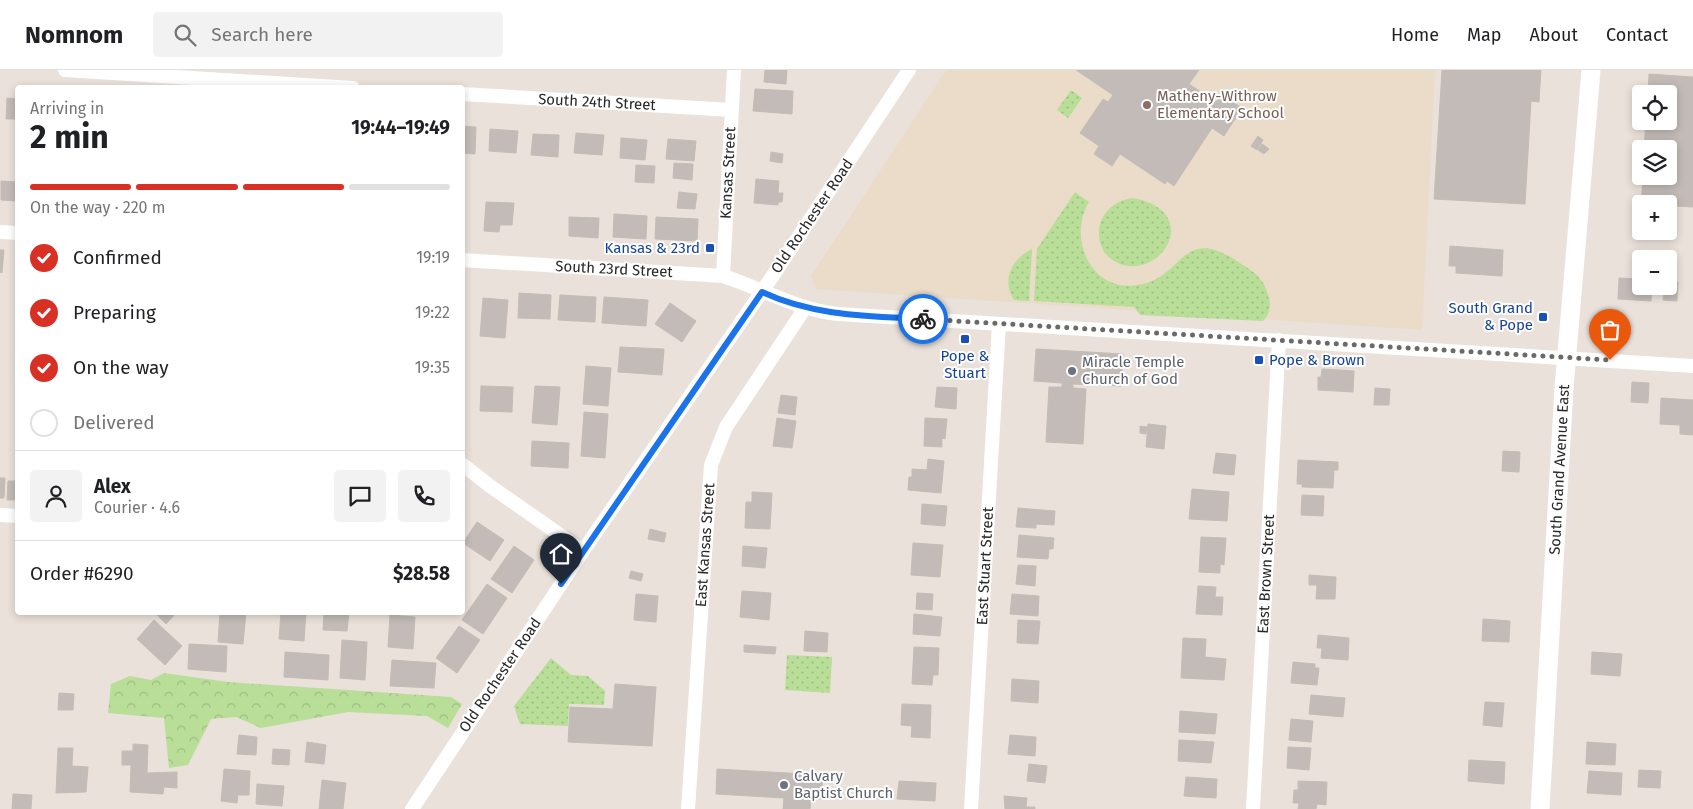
<!DOCTYPE html>
<html lang="en">
<head>
<meta charset="utf-8">
<style>
	body { margin:0; font-family:"Fira Sans",sans-serif; background:#f2f2f2; color:#202124; height:100vh; display:flex; flex-direction:column; font-size:19px; white-space:nowrap }
	* { box-sizing:border-box; margin:0 }
	p { font-size:16px; color:#757577 }
	.icon { flex:none; width:28px; height:28px; fill:none; stroke:currentColor; stroke-width:2; stroke-linecap:round; stroke-linejoin:round }
	.map { position:relative; flex:1; overflow:hidden }
	.drawer { position:absolute; left:15px; top:15px; width:450px; height:530px; display:flex; flex-direction:column; background:#fff; border-radius:5px; box-shadow:0 2px 8px #0003 }
	.drawer>* { flex:none }
	.controls { position:absolute; left:1632px; top:15px; display:grid; gap:10px }
	.controls a { display:grid; place-items:center; width:45px; height:45px; border-radius:5px; background:#fff; box-shadow:0 2px 8px #0003; font-size:25px }
	.pin { position:absolute; display:grid; place-items:center; width:42px; height:42px; color:#fff; margin:-51px -21px; border-radius:50% 50% 50% 0; rotate:-45deg; box-shadow:0 0 5px #0007 }
	.pin .icon { rotate:45deg }
	.courier { position:absolute; display:grid; place-items:center; width:50px; height:50px; margin:-25px; border:4px solid #1a73e8; border-radius:50%; background:#fff; color:#222; box-shadow:0 1px 6px #0007 }
	.overview em { font-style:normal; font-weight:700 }
	.overview div { display:flex; flex-direction:column-reverse }
	.overview { display:flex; align-items:center; justify-content:space-between; height:85px; padding:0 15px }
	h1 { font-size:32px; font-weight:700; line-height:38px }
	.bar { display:grid; grid-template-columns:repeat(4,1fr); gap:8px 5px; align-content:center; height:60px; padding:0 15px }
	.bar i { height:6px; border-radius:4px; background:#e0e0e0 }
	.bar .selected { background:#d93025 }
	.bar p { grid-column:span 4 }
	.line { display:flex; align-items:center; gap:12px; padding:0 15px; border-top:1px solid #e0e0e0 }
	.line div { flex:1 }
	.round { display:grid; place-items:center; flex:none; width:52px; height:52px; border-radius:5px; background:#f2f2f2 }
	ol { padding:0 15px; list-style:none }
	li { display:flex; align-items:center; gap:15px; height:55px }
	li p { margin-inline-start:auto }
	li .icon { padding:5px; border-radius:50%; background:#d93025; color:#fff; stroke-width:4 }
	li:last-child { color:#757577 }
	li i { width:28px; height:28px; border:2px solid #e0e0e0; border-radius:50% }
	header { display:flex; align-items:center; gap:30px; box-sizing:border-box; height:70px; padding:0 25px; background:#fff; border-bottom:1px solid #e0e0e0 }
	header strong { font-size:24px }
	nav { display:flex; gap:28px; margin-inline-start:auto; font-size:18px }
	.search { width:350px; height:45px; background:#f2f2f2; display:flex; align-items:center; gap:12px; box-sizing:border-box; padding:0 18px; border-radius:5px; color:#757577; font-size:19px }
	.map>svg:first-child { display:block }
</style>
</head>
<body>
<header>
<strong>Nomnom</strong>
<div class="search"><svg class="icon" aria-label="search" viewBox="0 0 24 24"><circle cx="10" cy="10" r="6"/><path d="M15 15l6 6"/></svg>Search here</div>
<nav><a>Home</a><a>Map</a><a>About</a><a>Contact</a></nav>
</header>
<div class="map">
<svg width="1693" height="739" viewBox="0 0 1693 739">
	<defs>
		<pattern id="green-dots" width="8" height="8" patternUnits="userSpaceOnUse" patternTransform="scale(1.25)"><rect width="8" height="8" fill="#b8de98"/><path d="M2 2h.1M6 6h.1" fill="none" stroke="#9ebe83" stroke-width="1.8" stroke-linecap="round"/></pattern>
		<pattern id="forest-crowns" width="20" height="18" patternUnits="userSpaceOnUse" patternTransform="scale(1.25)"><rect width="20" height="18" fill="#b8de98"/><path d="M2 6a3 3 0 1 1 6 0M12 15a3 3 0 1 1 6 0" fill="none" stroke="#9ebe83"/></pattern>
	</defs>
	<rect width="100%" height="100%" fill="#eae1da"/>
	<path fill="#ebdcca" d="M946,0h489l-13,260 -606,-41 -5,-13z"/>
	<path fill="url(#green-dots)" d="M1071,20l11,8 -14,20 -11,-8z
		M1075,122l14,10c-22,36 2,91 49,83 47,-7 42,-61 99,-24 12,8 24,14 29,28 5,12 6,23 -3,32l-123,-6 -6,-8 -100,-6 3,-52z
		M1133,128c70,13 30,81 -13,66 -7,-3 -14,-8 -17,-14 -12,-25 4,-49 30,-52z
		M1032,179l-3,52 -15,-1c-13,-20 -2,-42 18,-51z
		M787,585l45,2 -2,36 -45,-3z
		M551,588l20,17 17,1 17,15 -1,14 -35,-1 -1,22 -48,-2 -6,-18z"/>
	<path fill="url(#forest-crowns)" d="M164,603l64,9 223,15 11,7 -14,24 -21,-12 -79,-4 -87,16 -25,-11 -25,2 -23,46 -19,3 -5,-50 -56,-5 3,-29 19,-8 21,4z"/>
	<path fill="#c2bbb7" stroke="#c5bdb4" d="M765,0h22l-1,14 -22,-2z
		M1076,0h123l-10,14 27,18 5,-8 21,14 -18,28 -12,-8 -38,58 -7,-5 -2,3 -45,-30 -8,12 -18,-12 5,-8 -19,-13 23,-34 5,3 5,-7z
		M1442,0h99l-2,32 -8,-1 -6,103 -91,-5z
		M1649,4l44,3v130l-18,-1v5l-6,-1v-6h-28v5l2,-33h26v-27h-25l2,-28h23v-27h-21z
		M755,19l38,2 -1,23 -39,-3z
		M7,28l11,1v20h-12z
		M462,56l14,1 -1,27 -13,-1z
		M490,59l28,2 -2,22 -27,-2z
		M576,63l28,2 -2,20 -28,-2z
		M533,64l26,1 -1,22 -27,-2z
		M1258,66l5,4 -6,10 -6,-4z
		M621,68l26,2 -2,20 -25,-2z
		M668,69l28,2 -2,20 -28,-2z
		M1262,74l7,5 -5,5 -6,-4z
		M771,82l12,2 -1,9 -12,-2z
		M674,93l19,1 -1,16 -19,-2z
		M636,95l19,1 -1,17 -19,-1z
		M756,109l23,2 -1,12h5l-1,9h-4v3l-24,-2z
		M1,111l17,1v19l-17,-1z
		M679,122l18,2 -2,15 -18,-1z
		M486,132l28,1 -2,22h-12l-1,7 -15,-1z
		M614,144l33,2 -1,23 -33,-2z
		M569,147l30,1 -1,20 -29,-2z
		M656,147l42,2 -1,22 -42,-2z
		M1450,176l53,4 -1,26 -46,-3v-7h-7z
		M0,180h4l-2,23 -2,-1z
		M1619,208l22,1v7h11l-1,15 -33,-2z
		M1669,211l9,1 -1,19 -14,-1 1,-14h5z
		M519,223l32,2 -1,24 -32,-1z
		M560,225l36,2 -1,25 -37,-2z
		M604,227l44,3 -2,26 -44,-3z
		M483,228l25,2 -3,38 -25,-2z
		M670,233l26,18 -14,21 -27,-18z
		M620,277l44,2 -2,26 -44,-3z
		M1036,279l87,5 -2,32 -48,-2v4l13,1 -3,55 -37,-2 3,-55h13v-4l-28,-2z
		M586,296l25,2 -3,38 -25,-2z
		M1322,299l32,2 -1,21 -35,-2v-13h3z
		M1632,312l17,1 -1,20 -17,-1z
		M481,316l32,1 -1,25 -32,-1z
		M535,316l25,1 -3,38 -25,-2z
		M937,317l20,1 -1,21 -21,-2z
		M1375,318l15,1 -1,16h-15z
		M781,325l16,2 -2,18 -17,-2z
		M1661,328l32,2v35l-13,-1v-9l-20,-1z
		M584,342l24,2 -3,44 -24,-2z
		M777,348l19,3 -4,27 -19,-2z
		M925,348l22,1 -2,20 -3,-1v9l-18,-1z
		M1148,354l18,2 -2,23 -18,-2z
		M1140,356l7,1 -1,7 -6,-1z
		M532,371l37,2 -1,25 -37,-2z
		M1503,381l17,1 -1,20 -17,-1z
		M1216,383l20,2 -2,20 -21,-2z
		M928,389l16,2 -3,32 -33,-3 1,-13h3v-8l15,1z
		M1298,390l40,2v8h-4l-1,18 -31,-1v-3h-5z
		M0,408h5l-1,20h-4z
		M8,411h10v19h-11z
		M1192,419l37,3 -2,29 -38,-2z
		M752,422l20,1 -2,36 -25,-1 1,-26h6z
		M1302,425l22,1 -1,20 -22,-1z
		M922,434l25,2 -2,20 -24,-2z
		M1018,438l37,3 -1,14 -18,-1v4l-20,-1z
		M477,452l27,18 -14,21 -27,-18z
		M650,459l16,4 -2,9 -16,-3z
		M1019,465l35,3 -1,11h-4l-1,10 -31,-2z
		M1201,467l25,1 -2,27 -4,-1v9l-21,-1z
		M913,473l30,2 -3,32 -29,-2z
		M514,476l20,14 -22,33 -21,-14z
		M743,476l24,2 -2,20 -23,-2z
		M1018,495l18,1 -1,20 -19,-2z
		M631,501l12,3 -2,7 -12,-3z
		M1309,505l27,2 -1,22h-19l1,-14h-8z
		M487,514l20,14 -24,36 -21,-14z
		M1198,516l18,1 -1,10h8l-1,18 -26,-1z
		M742,521l29,2 -2,27 -29,-3z
		M917,523l16,1 -1,16 -16,-1z
		M636,524l22,2 -2,26 -22,-2z
		M1012,524l27,2 -1,20 -28,-2z
		M154,542h23l-11,12z
		M220,542h26l-3,32 -25,-2z
		M281,542h25l-2,29 -25,-2z
		M324,542h25l-2,19 -24,-1z
		M914,544l28,3 -2,19 -27,-2z
		M390,545l25,2 -2,32 -25,-2z
		M1483,549l27,2 -1,21 -27,-1z
		M154,550l28,26 -17,19 -28,-26z
		M1018,550l22,1 -2,23 -21,-1z
		M459,556l21,14 -23,33 -21,-15z
		M805,561l23,2 -1,19 -23,-1z
		M1318,565l31,3 -1,22 -27,-2 1,-10h-5z
		M1183,568l23,1 -1,18 21,2 -2,21 -43,-2z
		M342,570l25,2 -2,38 -25,-2z
		M189,574l38,2 -1,26 -38,-3z
		M744,575l32,2 -1,7 -31,-2z
		M914,577l25,1 -1,27h-5l-1,10 -20,-1z
		M285,582l44,3 -1,25 -44,-3z
		M1592,582l30,2 -2,22 -29,-2z
		M392,590l44,3 -2,25 -44,-2z
		M1293,592l22,2v4h4l-2,17 -26,-2z
		M1012,609l27,2 -1,22 -27,-2z
		M615,614l41,3 -4,59 -84,-4 2,-35 43,2z
		M59,623l15,1 -1,16h-15z
		M1311,625l34,3 -2,19 -34,-3z
		M1485,632l19,1 -2,24 -19,-2z
		M902,634l29,1 -1,33 -19,-1 1,-11 -11,-1z
		M1180,641l37,3 -2,20 -36,-2z
		M1291,649l22,2 -2,21 -22,-2z
		M239,665l18,2 -1,18 -19,-1z
		M1010,665l26,2 -1,19 -27,-2z
		M1179,670l35,2 -3,21 -33,-2z
		M307,672l19,3 -2,19 -19,-2z
		M1587,672l29,2 -1,21 -29,-1z
		M133,674l15,1 -1,28 30,-1v16l-13,-1 -1,7 -33,-2 1,-27h-9v-14h11z
		M1288,677l23,1 -2,22 -22,-2z
		M58,678h15l-1,18 16,1 -2,25 -30,1z
		M273,679l17,1 -1,15 -17,-1z
		M1469,690l36,2 -1,22 -36,-3z
		M1029,694l18,2 -2,17 -18,-2z
		M224,699l26,2 -1,24h-11l-1,8 -16,-2z
		M717,699l106,6 -2,24h-10l-1,10h-27l1,-11 -68,-4z
		M1639,700l22,1 -1,17 -22,-1z
		M1589,701l33,2 -1,22 -34,-2z
		M1186,707l31,2 -1,19 -32,-2z
		M322,710l24,3 -3,26h-24z
		M899,711l37,2 -1,18 -38,-2z
		M1298,711l29,1 -1,23 -9,-1 -1,5h-18l1,-6h-6l1,-13h4z
		M257,714l27,2 -2,20 -26,-2z
		M13,724l19,1 -1,14h-19z
		M1004,726l23,2 -1,9h9v2h-30z"/>
	<g fill="none" stroke-linecap="round" stroke-linejoin="round">
		<path stroke="#fff" stroke-width="14" d="M65,0l288,18
			M462,24l270,16
			M0,162l18,1
			M462,190l261,16c40,13 72,33 115,38l855,52
			M723,206l11,-206
			M462,394l28,22 93,65
			M0,445l18,1
			M412,739l171,-258 191,-277 135,-204
			M688,739l23,-344 15,-38 79,-119
			M971,739l28,-485
			M1253,739l26,-469"/>
		<path stroke="#fff" stroke-width="19" id="s1" d="M1540,739l24,-421 27,-318"/>
	</g>
	<g fill="none" stroke-linecap="round" stroke-linejoin="round">
		<path stroke="#6c6966" stroke-width="5" stroke-dasharray="0 9" d="M923,249l687,41"/>
		<path stroke="#1a73e8" stroke-width="6" d="M561,514l201,-292c51,24 105,24 161,27"/>
	</g>
	<circle fill="#8d6e63" stroke="#fff" stroke-width="2" cx="1147" cy="35" r="5"/>
	<g fill="#1a4fb4" stroke="#fff" stroke-width="2">
		<rect x="705" y="173" width="10" height="10" rx="2.5"/>
		<rect x="1538" y="242" width="10" height="10" rx="2.5"/>
		<rect x="960" y="264" width="10" height="10" rx="2.5"/>
		<rect x="1254" y="285" width="10" height="10" rx="2.5"/>
	</g>
	<g fill="#6b7280" stroke="#fff" stroke-width="2">
		<circle cx="1072" cy="301" r="5"/>
		<circle cx="784" cy="715" r="5"/>
	</g>
	<g text-anchor="middle" stroke-width="4" stroke-linejoin="round" paint-order="stroke">
		<g font-size="15" fill="#785e54" stroke="#fff" text-anchor="start">
			<text x="1157" y="31">Matheny-Withrow<tspan x="1157" dy="17">Elementary School</tspan></text>
		</g>
		<g font-size="15" fill="#282828" stroke="#fff">
			<text transform="translate(597 32) rotate(3)" y="5">South 24th Street</text>
			<text transform="translate(728 103) rotate(-87)" y="5">Kansas Street</text>
			<text transform="translate(812 146) rotate(-56)" y="5">Old Rochester Road</text>
			<text transform="translate(614 199) rotate(3)" y="5">South 23rd Street</text>
			<text dy="5" stroke="none"><textPath href="#s1" startOffset="340">South Grand Avenue East</textPath></text>
			<text transform="translate(705 475) rotate(-86)" y="5">East Kansas Street</text>
			<text transform="translate(985 496) rotate(-87)" y="5">East Stuart Street</text>
			<text transform="translate(1266 504) rotate(-87)" y="5">East Brown Street</text>
			<text transform="translate(500 605) rotate(-56)" y="5">Old Rochester Road</text>
		</g>
		<g font-size="15" fill="#164399" stroke="#fff" text-anchor="end">
			<text x="700" y="183">Kansas &amp; 23rd</text>
			<text x="1533" y="243">South Grand<tspan x="1533" dy="17">&amp; Pope</tspan></text>
			<text x="965" y="291" text-anchor="middle">Pope &amp;<tspan x="965" dy="17">Stuart</tspan></text>
			<text x="1269" y="295" text-anchor="start">Pope &amp; Brown</text>
		</g>
		<g font-size="15" fill="#5b616d" stroke="#fff" text-anchor="start">
			<text x="1082" y="297">Miracle Temple<tspan x="1082" dy="17">Church of God</tspan></text>
			<text x="794" y="711">Calvary<tspan x="794" dy="17">Baptist Church</tspan></text>
		</g>
	</g>
</svg>
<div class="controls">
<a><svg class="icon" aria-label="locate" viewBox="0 0 24 24"><circle cx="12" cy="12" r="6"/><path d="M12 2v4M12 18v4M2 12h4M18 12h4"/></svg></a>
<a><svg class="icon" aria-label="layers" viewBox="0 0 24 24"><path d="M12 4l9 5-9 5-9-5zM3 14l9 5 9-5"/></svg></a>
<a>+</a>
<a>−</a>
</div>
<div class="pin" style="left:1610px;top:290px;background:#ea580c"><svg class="icon" aria-label="bag" viewBox="0 0 24 24"><path d="M5 8h14l-1 12H6zM9 8a3 3 0 0 1 6 0"/></svg></div>
<div class="pin" style="left:561px;top:514px;background:#1f2937"><svg class="icon" aria-label="home" viewBox="0 0 24 24"><path d="M3 11l9-7 9 7M6 9v11h12V9"/></svg></div>
<div class="courier" style="left:923px;top:249px"><svg class="icon" aria-label="bike" viewBox="0 0 24 24"><circle cx="6" cy="16" r="4"/><circle cx="18" cy="16" r="4"/><path d="M6 16l4-8h5l3 8M10 8l3 8H6M13 5h3"/></svg></div>
<section class="drawer">
<div class="overview"><div><h1>2 min</h1><p>Arriving in</p></div><em>19:44–19:49</em></div>
<div class="bar"><i class="selected"></i><i class="selected"></i><i class="selected"></i><i></i><p>On the way · 220 m</p></div>
<ol>
<li><svg class="icon" aria-label="check" viewBox="0 0 24 24"><path d="M5 12l5 5 9-10"/></svg>Confirmed<p>19:19</p></li>
<li><svg class="icon" aria-label="check" viewBox="0 0 24 24"><path d="M5 12l5 5 9-10"/></svg>Preparing<p>19:22</p></li>
<li><svg class="icon" aria-label="check" viewBox="0 0 24 24"><path d="M5 12l5 5 9-10"/></svg>On the way<p>19:35</p></li>
<li><i></i>Delivered</li>
</ol>
<div class="line" style="height:90px"><a class="round"><svg class="icon" aria-label="person" viewBox="0 0 24 24"><circle cx="12" cy="8" r="4"/><path d="M4 21q1-7 8-7t8 7"/></svg></a><div><b>Alex</b><p>Courier · 4.6</p></div><a class="round"><svg class="icon" aria-label="chat" viewBox="0 0 24 24"><path d="M4 5h16v11H9l-5 4z"/></svg></a><a class="round"><svg class="icon" aria-label="phone" viewBox="0 0 24 24"><path d="M5 4h4l2 5-3 2q2 4 5 5l2-3 5 2v4C11 20 4 13 5 4z"/></svg></a></div>
<div class="line" style="height:65px"><div>Order #6290</div><b>$28.58</b></div>
</section>
</div>
</body>
</html>
